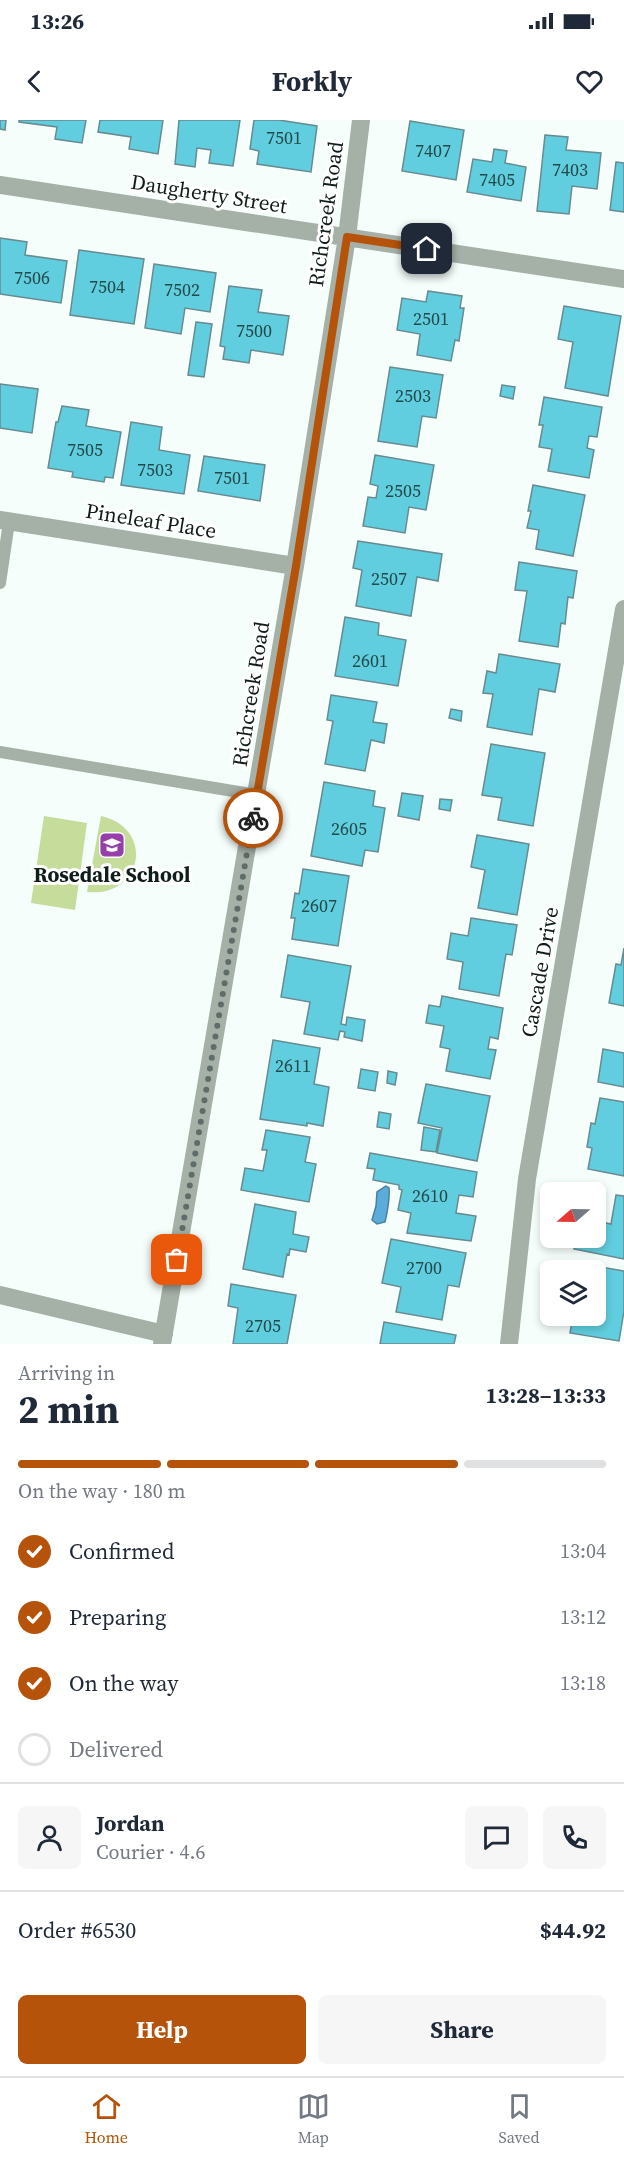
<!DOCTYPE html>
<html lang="en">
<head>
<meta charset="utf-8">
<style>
	body { margin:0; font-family:"Source Serif 4",serif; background:#f6f6f7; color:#1f2937; height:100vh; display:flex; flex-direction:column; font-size:22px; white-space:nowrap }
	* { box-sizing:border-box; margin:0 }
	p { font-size:20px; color:#747a83 }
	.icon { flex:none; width:33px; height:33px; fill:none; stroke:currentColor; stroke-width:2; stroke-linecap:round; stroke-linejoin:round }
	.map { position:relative; height:1224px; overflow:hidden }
	.panel { display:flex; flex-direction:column; background:#fff; flex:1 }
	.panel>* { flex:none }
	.needle { width:39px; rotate:250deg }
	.fabs { position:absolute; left:540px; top:1062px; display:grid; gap:12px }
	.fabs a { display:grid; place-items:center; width:66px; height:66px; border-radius:9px; background:#fff; box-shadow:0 3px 9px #0003; font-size:30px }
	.pin { position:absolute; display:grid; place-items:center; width:51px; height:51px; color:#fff; margin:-26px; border-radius:12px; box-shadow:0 3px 9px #0006 }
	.courier { position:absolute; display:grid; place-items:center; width:60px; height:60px; margin:-30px; border:4px solid #b45309; border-radius:50%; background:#fff; color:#222; box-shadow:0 2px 8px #0007 }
	.headline em { font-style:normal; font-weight:700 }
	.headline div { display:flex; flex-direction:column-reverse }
	.headline { display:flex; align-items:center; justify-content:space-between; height:102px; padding:0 18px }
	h1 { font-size:39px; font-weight:700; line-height:45px }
	.bar { display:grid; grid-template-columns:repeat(4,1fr); gap:9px 6px; align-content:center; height:72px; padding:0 18px }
	.bar i { height:8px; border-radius:4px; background:#e0e1e3 }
	.bar .on { background:#b45309 }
	.bar p { grid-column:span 4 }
	.line { display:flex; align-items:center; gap:15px; padding:0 18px; border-top:2px solid #e0e1e3 }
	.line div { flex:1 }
	.round { display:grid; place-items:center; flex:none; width:63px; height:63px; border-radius:9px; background:#f6f6f7 }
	ol { padding:0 18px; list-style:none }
	li { display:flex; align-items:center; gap:18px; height:66px }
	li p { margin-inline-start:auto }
	li .icon { padding:6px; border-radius:50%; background:#b45309; color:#fff; stroke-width:4 }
	li:last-child { color:#747a83 }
	li i { width:33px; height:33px; border:3px solid #e0e1e3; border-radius:50% }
	.button { display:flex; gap:12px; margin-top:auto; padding:12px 18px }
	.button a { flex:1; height:69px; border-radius:9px; background:#b45309; color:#fff; font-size:24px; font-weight:700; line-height:69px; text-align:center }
	.button a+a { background:#f6f6f7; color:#1f2937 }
	.status { display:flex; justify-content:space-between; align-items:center; height:42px; padding:0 30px; background:#fff; direction:ltr }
	.status svg { height:16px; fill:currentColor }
	header { display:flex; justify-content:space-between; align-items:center; height:78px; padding:0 18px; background:#fff; font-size:27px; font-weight:700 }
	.tabs { display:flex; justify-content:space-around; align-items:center; height:84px; border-top:2px solid #e0e1e3; background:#fff; font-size:16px; color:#747a83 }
	.tabs a { display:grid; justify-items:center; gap:3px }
	.tabs .on { color:#b45309 }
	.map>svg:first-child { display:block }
</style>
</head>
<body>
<div class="status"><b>13:26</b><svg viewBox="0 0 49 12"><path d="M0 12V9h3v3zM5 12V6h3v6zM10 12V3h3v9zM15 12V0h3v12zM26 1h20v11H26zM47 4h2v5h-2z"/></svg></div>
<header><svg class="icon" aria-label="back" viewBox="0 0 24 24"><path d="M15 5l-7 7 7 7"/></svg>Forkly<svg class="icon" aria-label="heart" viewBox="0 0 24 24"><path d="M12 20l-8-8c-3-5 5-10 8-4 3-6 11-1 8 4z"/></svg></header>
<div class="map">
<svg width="624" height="1224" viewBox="0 0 624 1224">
	<rect width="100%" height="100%" fill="#f6fefc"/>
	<path fill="#c5dc9a" d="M44,696l43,7 -12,87 -44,-7z
		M101,696c54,12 43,82 -14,76z"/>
	<path fill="#5cacd9" stroke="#4581a0" stroke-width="1.5" d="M386,1066l3,2c1,9 -2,26 -4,34l-8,2 -5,-4 4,-14 1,-14z"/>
	<path fill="#60cede" stroke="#668b90" stroke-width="1.5" d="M0,0h6l-1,10 -5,-1z
		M19,0h67l-4,23 -27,-4 2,-12 -38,-5z
		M100,0h63l-5,34 -29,-5 2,-12 -33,-5z
		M179,0h61l-7,46 -24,-3 2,-13 -14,-2 -2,19 -20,-3z
		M254,0h25l38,6 -6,46 -54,-8 2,-13 -9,-2z
		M410,1l54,9 -8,50 -54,-9z
		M545,15l23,2 -2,13 35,3 -4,36 -25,-3 -3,28 -32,-3z
		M494,29l13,2 -2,12 21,4 -5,34 -54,-9 6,-33 19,3z
		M616,42l8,1v49l-14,-2z
		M0,118l27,4 -2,13 42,6 -6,42 -61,-9z
		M79,130l65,9 -10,65 -64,-9z
		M154,144l62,9 -6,39 -25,-4 -4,26 -36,-6z
		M229,166l33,4 -4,22 31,4 -6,39 -32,-5 -2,13 -26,-4 2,-12 -5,-1z
		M428,171l34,5 -2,12h4l-5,33 -4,-1 -4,21 -34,-6 3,-21 -23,-4 5,-32 24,4z
		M564,186l57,10 -13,80 -43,-8 8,-46 -15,-3z
		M196,202l16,2 -8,53 -16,-2z
		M390,247l53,8 -7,43 -14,-2 -5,31 -39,-6z
		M0,264l38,5 -6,44 -32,-5z
		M502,265l13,2 -2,12 -13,-3z
		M544,277l58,10 -5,30 -8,-1 -2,12 7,2 -5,28 -41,-7 4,-22 -13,-2 4,-22h-4z
		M62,286l27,4 -3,16 35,6 -8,46 -8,-1 -1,5 -32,-5 1,-5 -25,-4 8,-46h2z
		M131,302l31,5 -3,23 31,5 -6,39 -63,-9z
		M375,335l59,10 -8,45 -17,-3 -4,26 -42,-7 5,-29 8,1 2,-12 -8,-2z
		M204,336l61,9 -5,36 -62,-10z
		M533,365l52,10 -12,61 -37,-7 3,-19 -12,-2 4,-17h-3z
		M358,421l84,13 -4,27 -21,-4 -6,39 -55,-10 6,-36 -9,-2z
		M519,442l58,9 -4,27 -5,-1 -3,27 -4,-1 -3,24 -39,-6 8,-50 -12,-1z
		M345,497l34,6 -1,12 28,5 -8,46 -63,-10z
		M499,534l61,10 -5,28 -16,-3 -7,46 -45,-8 6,-33 -10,-1 4,-22 9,2z
		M331,575l46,7 -4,20 14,2 -3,19 -13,-3 -6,31 -40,-7 8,-43 -6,-1z
		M451,589l11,2 -1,10 -12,-3z
		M491,624l54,9 -12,73 -35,-6 4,-22 -20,-3z
		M324,662l51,9 -2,15 12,2 -7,44 -13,-2 -3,16 -51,-10z
		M402,673l21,3 -4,24 -21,-4z
		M440,679l12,1 -2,11 -11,-2z
		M477,715l52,9 -12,71 -39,-7 7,-38 -14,-3z
		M303,749l46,7 -11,70 -46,-7 3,-21h-4l4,-25 4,1z
		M471,798l46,7 -5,30 -6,-1 -7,42 -40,-7 4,-27 -16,-3 4,-26 17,3z
		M624,828v58l-15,-3 7,-39 5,1z
		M288,835l63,11 -10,58 5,1 1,-8 18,3 -3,21 -18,-4 1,-5 -5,-1 -2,9 -34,-6 6,-32 -29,-5z
		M442,876l61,12 -5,31 -8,-2 -2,12 8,1 -6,29 -44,-8 4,-22 -10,-2 4,-21 -18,-3 3,-18 11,2z
		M273,920l47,8 -6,36 15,3 -6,39 -16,-3v3l-47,-7z
		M603,929l21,4v34l-26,-5z
		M361,949l17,3 -3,19 -17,-3z
		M388,951l9,2 -2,12 -8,-2z
		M426,964l64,12 -13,65 -40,-8 5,-25 -24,-5z
		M600,978l24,4v74l-36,-7 4,-21 -5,-1 4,-24 4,1z
		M379,992l12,2 -2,15 -12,-2z
		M424,1007l16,3 -4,22 -15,-2z
		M266,1010l44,7 -5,25 11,2 -7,38 -68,-12 4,-22 18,3 4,-21h-5z
		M370,1033l107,19 -4,25 -14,-2 -3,18 20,3 -5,25 -64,-8 4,-20 -13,-3 4,-20 -3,-1v-4l-26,-5 2,-11 -8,-1z
		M616,1075l8,1v63l-50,-10 2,-11h20v-17l15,3z
		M255,1084l41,8 -3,22 16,3 -3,15 -16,-3 -1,6 -2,-1 -4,23 -40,-8z
		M391,1119l75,14 -7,34 -11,-2 -6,35 -46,-8 5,-25 -19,-4z
		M577,1143l47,8v40l-5,30 -49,-8 3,-17h23v-46h-21z
		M231,1164l65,11 -9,49h-54l5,-36 -10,-2z
		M384,1202l72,13 -2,9h-74z"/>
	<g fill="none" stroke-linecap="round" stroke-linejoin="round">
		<path stroke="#a5b0a7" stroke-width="12" d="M0,463l9,-61
			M0,632l257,43"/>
		<path stroke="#a5b0a7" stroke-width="18" d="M0,65l624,94
			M0,400l295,46
			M0,1175l164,39
			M162,1224l133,-778 52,-329 14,-117
			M509,1224l18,-165 97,-570"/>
	</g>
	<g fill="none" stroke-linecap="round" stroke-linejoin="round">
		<path stroke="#606c6a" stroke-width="6" stroke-dasharray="0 10.8" d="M177,1140l76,-442"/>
		<path stroke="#b45309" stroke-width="8" d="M253,698l43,-252 51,-329 80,12"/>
	</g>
	<defs>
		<symbol id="school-square" viewBox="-11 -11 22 22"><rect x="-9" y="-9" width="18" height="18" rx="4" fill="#963eaa" stroke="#fff"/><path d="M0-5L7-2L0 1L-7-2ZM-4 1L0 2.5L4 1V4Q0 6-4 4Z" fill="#fff"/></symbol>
	</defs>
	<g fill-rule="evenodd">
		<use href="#school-square" x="97" y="710" width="30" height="30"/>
	</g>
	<g text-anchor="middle" stroke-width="6" stroke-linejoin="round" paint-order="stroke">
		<g font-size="18" fill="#244a4c">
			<text x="284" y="24">7501</text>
			<text x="433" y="37">7407</text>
			<text x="570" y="56">7403</text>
			<text x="497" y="66">7405</text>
			<text x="32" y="164">7506</text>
			<text x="107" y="173">7504</text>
			<text x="182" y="176">7502</text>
			<text x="431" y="205">2501</text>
			<text x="254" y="217">7500</text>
			<text x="413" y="282">2503</text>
			<text x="85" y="336">7505</text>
			<text x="155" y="356">7503</text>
			<text x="232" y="364">7501</text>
			<text x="403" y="377">2505</text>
			<text x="389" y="465">2507</text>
			<text x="370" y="547">2601</text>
			<text x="349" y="715">2605</text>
			<text x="319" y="792">2607</text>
			<text x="293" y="952">2611</text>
			<text x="430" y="1082">2610</text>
			<text x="424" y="1154">2700</text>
			<text x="263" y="1212">2705</text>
		</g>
		<g font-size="21" fill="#101e1b" stroke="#fff">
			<text transform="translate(209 74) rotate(9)" y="7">Daugherty Street</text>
			<text transform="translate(326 94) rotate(-82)" y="7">Richcreek Road</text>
			<text transform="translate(151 401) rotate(9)" y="7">Pineleaf Place</text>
			<text transform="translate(251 574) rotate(-81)" y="7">Richcreek Road</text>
			<text transform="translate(540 852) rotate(-80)" y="7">Cascade Drive</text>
		</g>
		<g font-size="21" font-weight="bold" fill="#101e1b" stroke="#fff">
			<text x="112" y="762">Rosedale School</text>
		</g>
	</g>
</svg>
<div class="fabs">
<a><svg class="needle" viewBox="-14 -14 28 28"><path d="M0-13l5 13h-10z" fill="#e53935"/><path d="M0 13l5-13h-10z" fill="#747a83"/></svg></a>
<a><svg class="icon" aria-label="layers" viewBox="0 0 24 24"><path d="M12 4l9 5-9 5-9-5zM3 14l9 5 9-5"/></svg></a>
</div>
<div class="pin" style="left:177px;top:1140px;background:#ea580c"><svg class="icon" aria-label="bag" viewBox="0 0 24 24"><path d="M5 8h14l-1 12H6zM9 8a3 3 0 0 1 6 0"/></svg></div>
<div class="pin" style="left:427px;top:129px;background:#1f2937"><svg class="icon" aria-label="home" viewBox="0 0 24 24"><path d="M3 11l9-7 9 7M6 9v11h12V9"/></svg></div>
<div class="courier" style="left:253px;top:698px"><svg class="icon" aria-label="bike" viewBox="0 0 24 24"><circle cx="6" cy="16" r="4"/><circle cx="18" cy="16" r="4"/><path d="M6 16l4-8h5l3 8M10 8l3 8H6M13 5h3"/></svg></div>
</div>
<section class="panel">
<div class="headline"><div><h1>2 min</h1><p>Arriving in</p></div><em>13:28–13:33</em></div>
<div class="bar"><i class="on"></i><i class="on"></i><i class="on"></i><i></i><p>On the way · 180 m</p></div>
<ol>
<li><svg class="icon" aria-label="check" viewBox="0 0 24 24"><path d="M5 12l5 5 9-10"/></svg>Confirmed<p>13:04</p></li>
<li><svg class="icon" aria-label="check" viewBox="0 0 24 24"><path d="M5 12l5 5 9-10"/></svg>Preparing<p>13:12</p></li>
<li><svg class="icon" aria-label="check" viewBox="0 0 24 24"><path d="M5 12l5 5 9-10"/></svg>On the way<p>13:18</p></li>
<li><i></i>Delivered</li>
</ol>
<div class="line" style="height:108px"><a class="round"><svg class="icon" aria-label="person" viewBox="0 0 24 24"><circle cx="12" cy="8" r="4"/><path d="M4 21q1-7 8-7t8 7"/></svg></a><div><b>Jordan</b><p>Courier · 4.6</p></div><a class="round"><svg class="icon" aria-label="chat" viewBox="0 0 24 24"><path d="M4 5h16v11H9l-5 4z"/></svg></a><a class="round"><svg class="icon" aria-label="phone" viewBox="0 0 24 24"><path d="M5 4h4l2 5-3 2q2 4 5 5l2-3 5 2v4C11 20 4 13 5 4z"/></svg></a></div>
<div class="line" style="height:78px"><div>Order #6530</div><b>$44.92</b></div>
<div class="button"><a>Help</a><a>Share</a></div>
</section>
<nav class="tabs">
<a class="on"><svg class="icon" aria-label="home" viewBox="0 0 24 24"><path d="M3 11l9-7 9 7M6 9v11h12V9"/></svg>Home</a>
<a><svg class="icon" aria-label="map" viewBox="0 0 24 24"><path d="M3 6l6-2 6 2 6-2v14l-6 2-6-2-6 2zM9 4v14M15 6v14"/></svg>Map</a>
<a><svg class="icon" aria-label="saved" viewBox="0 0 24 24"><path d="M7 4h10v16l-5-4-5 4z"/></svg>Saved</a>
</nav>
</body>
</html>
